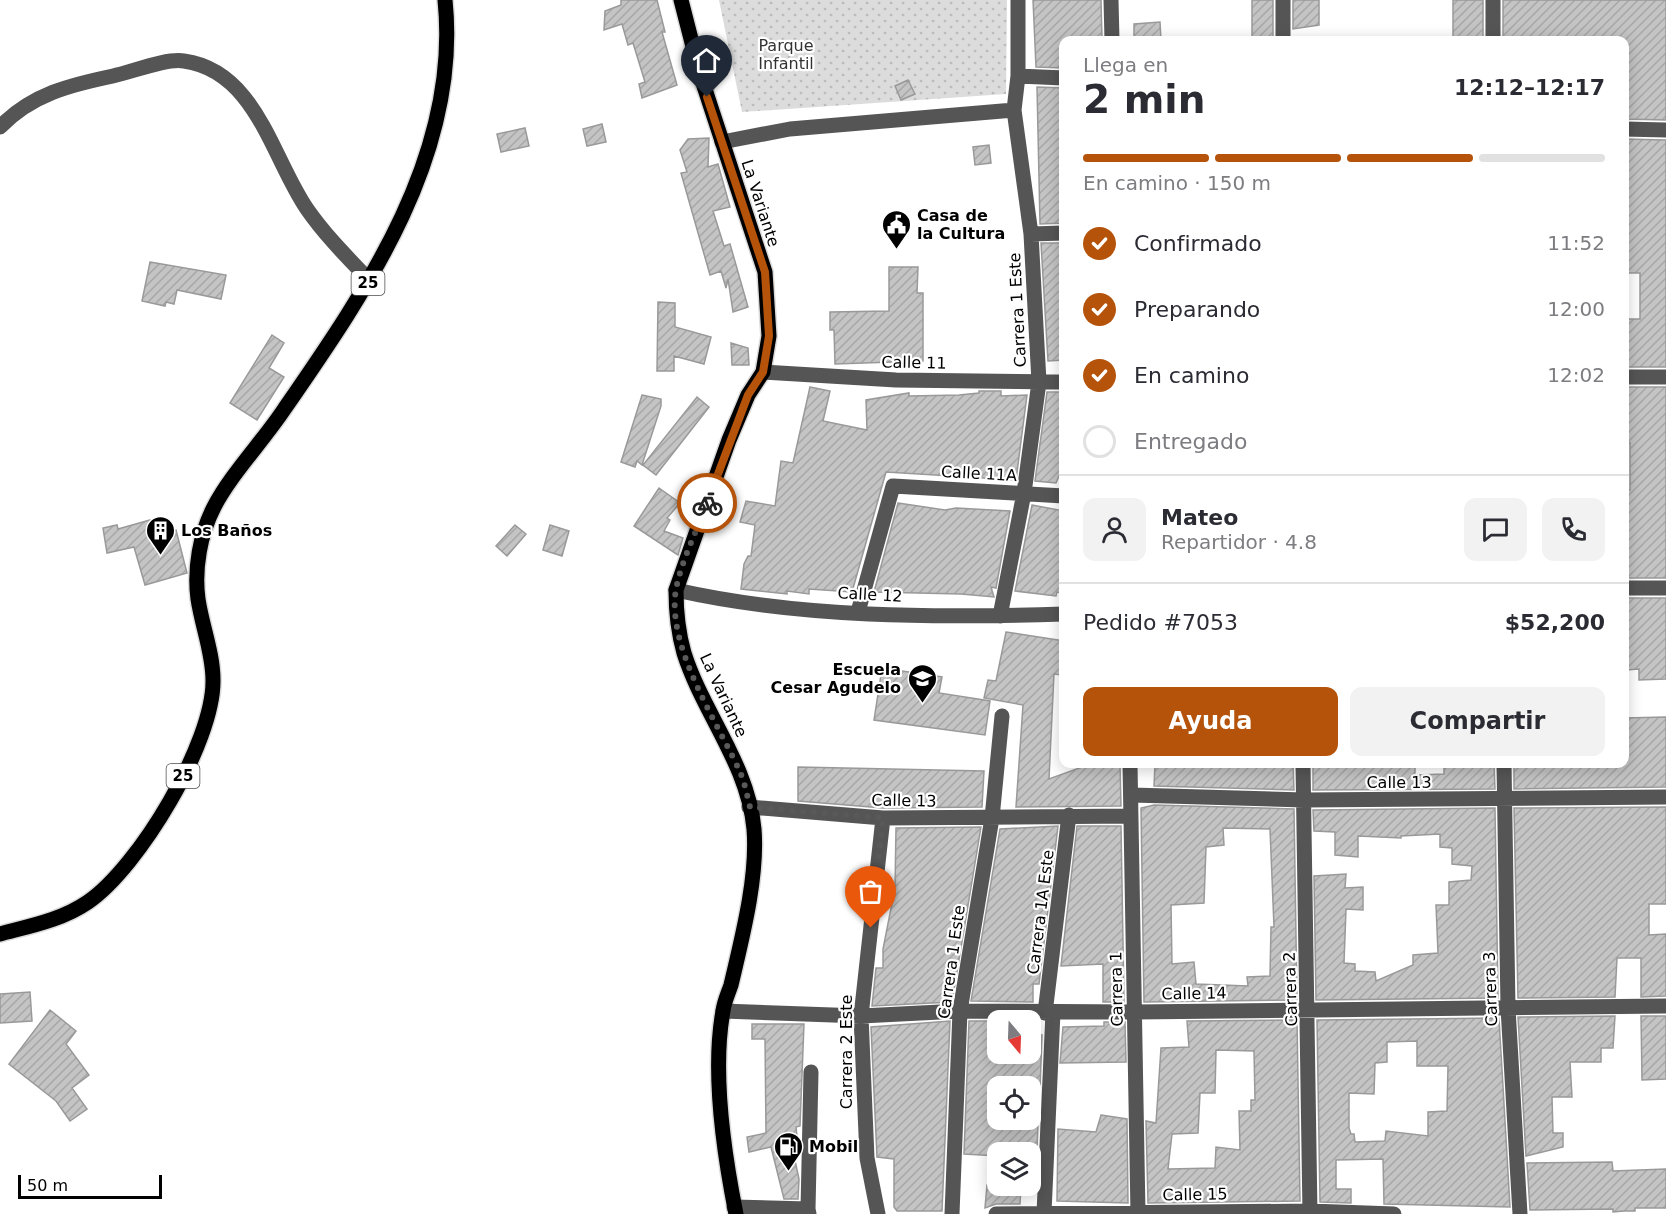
<!DOCTYPE html>
<html lang="es">
<head>
<meta charset="utf-8">
<style>
	body { margin:0; font-family:"DejaVu Sans",sans-serif; background:#f2f2f3; color:#2b2b33; height:100vh; display:flex; flex-direction:column; font-size:22px; white-space:nowrap }
	* { box-sizing:border-box; margin:0 }
	p { font-size:20px; color:#7c7c81 }
	.icon { flex:none; width:33px; height:33px; fill:none; stroke:currentColor; stroke-width:2; stroke-linecap:round; stroke-linejoin:round }
	.map { position:relative; flex:1; overflow:hidden }
	.panel { position:absolute; left:1059px; top:36px; width:570px; height:732px; display:flex; flex-direction:column; background:#fff; border-radius:12px; box-shadow:0 3px 15px #0003 }
	.panel>* { flex:none }
	.needle { width:39px; rotate:161deg }
	.fabs { position:absolute; left:987px; top:1010px; display:grid; gap:12px }
	.fabs a { display:grid; place-items:center; width:54px; height:54px; border-radius:12px; background:#fff; box-shadow:0 3px 15px #0003; font-size:30px }
	.scale { position:absolute; left:18px; bottom:15px; width:144px; box-sizing:border-box; padding-left:6px; border:3px solid #000; border-top:0; font-size:16px; line-height:21px; white-space:nowrap; color:#000; -webkit-text-stroke:4px #fff; paint-order:stroke }
	.pin { position:absolute; display:grid; place-items:center; width:51px; height:51px; color:#fff; margin:-62px -26px; border-radius:50% 50% 50% 0; rotate:-45deg; box-shadow:0 0 6px #0007 }
	.pin .icon { rotate:45deg }
	.courier { position:absolute; display:grid; place-items:center; width:60px; height:60px; margin:-30px; border:4px solid #b45309; border-radius:50%; background:#fff; color:#222; box-shadow:0 2px 8px #0007 }
	.summary em { font-style:normal; font-weight:700 }
	.summary div { display:flex; flex-direction:column-reverse }
	.summary { display:flex; align-items:center; justify-content:space-between; height:102px; padding:0 24px }
	h1 { font-size:39px; font-weight:700; line-height:45px }
	.bar { display:grid; grid-template-columns:repeat(4,1fr); gap:9px 6px; align-content:center; height:72px; padding:0 24px }
	.bar i { height:8px; border-radius:4px; background:#e1e1e2 }
	.bar .on { background:#b45309 }
	.bar p { grid-column:span 4 }
	.line { display:flex; align-items:center; gap:15px; padding:0 24px; border-top:2px solid #e1e1e2 }
	.line div { flex:1 }
	.round { display:grid; place-items:center; flex:none; width:63px; height:63px; border-radius:12px; background:#f2f2f3 }
	ol { padding:0 24px; list-style:none }
	li { display:flex; align-items:center; gap:18px; height:66px }
	li p { margin-inline-start:auto }
	li .icon { padding:6px; border-radius:50%; background:#b45309; color:#fff; stroke-width:4 }
	li:last-child { color:#7c7c81 }
	li i { width:33px; height:33px; border:3px solid #e1e1e2; border-radius:50% }
	.action { display:flex; gap:12px; margin-top:auto; padding:12px 24px }
	.action a { flex:1; height:69px; border-radius:12px; background:#b45309; color:#fff; font-size:24px; font-weight:700; line-height:69px; text-align:center }
	.action a+a { background:#f2f2f3; color:#2b2b33 }
	.map>svg:first-child { display:block }
</style>
</head>
<body>
<div class="map">
<svg width="1666" height="1214" viewBox="0 0 1666 1214">
	<defs>
		<pattern id="grass-dots" width="8" height="8" patternUnits="userSpaceOnUse" patternTransform="scale(1.5)"><rect width="8" height="8" fill="#dcdcdc"/><path d="M2 2h.1M6 6h.1" fill="none" stroke="#bbb" stroke-width="1.8" stroke-linecap="round"/></pattern>
		<pattern id="building-hatch" width="6" height="6" patternUnits="userSpaceOnUse" patternTransform="scale(1.5)"><rect width="6" height="6" fill="#c4c4c4"/><path d="M-1 1l2-2M0 6l6-6M5 7l2-2" fill="none" stroke="#a7a7a7"/></pattern>
	</defs>
	<rect width="100%" height="100%" fill="#fff"/>
	<path fill="url(#grass-dots)" d="M719,0h288l-1,94 -264,18z"/>
	<path fill="url(#building-hatch)" stroke="#999" stroke-width="1.5" fill-rule="evenodd" d="M621,0h36l8,32h-3l15,53 -35,13 -3,-14 6,-2 -12,-39 -5,2 -6,-21 -18,6 1,-19 16,-6z
		M1033,0h68l1,40h-38v28l-28,-1z
		M1252,0h21v39h-21z
		M1293,0h26v25l-26,4z
		M1453,0h30v40h-30z
		M1503,0h163v120l-42,-1v-79h-121z
		M1160,22l1,18h-27v-16z
		M908,80l7,14 -14,6 -6,-14z
		M1037,87l27,1v135l-24,1z
		M602,124l4,18 -19,4 -4,-17z
		M525,128l4,18 -28,6 -4,-18z
		M709,138l-1,29 10,-3 12,43 -17,4 11,35 6,-2 18,63 -15,5 -5,-33 -2,9 -5,-17 -11,4 -29,-102 6,-1 -7,-22 8,-11z
		M1624,139l42,1v227h-42v-48h16v-46h-16z
		M989,145l2,18 -16,2 -2,-18z
		M1041,243h23v117l-16,1z
		M150,262l76,13 -5,24 -44,-9 -3,14 -8,-2 -1,4 -23,-5z
		M889,267h29l-1,26h6v68l-88,3 -1,-34h-4v-18l59,-1z
		M658,302l17,1v24l36,10 -7,27 -30,-8v15h-17z
		M272,335l12,8 -15,25 15,9 -27,43 -27,-17z
		M731,343l17,5 1,17h-17z
		M810,387l20,4 -7,30 44,9 -1,-30 43,-7v3l50,-1 20,-2v-2h22v5l26,-1 -11,85 -130,-8 -34,120 -43,-3v5l-22,-3v3l-46,-5 3,-25 4,-8h3l4,-31 -15,-3 6,-21 29,5 6,-45 12,2z
		M1624,387h42v191h-42v-88h6v-47l-6,1z
		M1047,392h17v85l-5,-1 -3,7 -21,-2z
		M642,395l19,4v7l-19,59 -5,-4 -2,6 -14,-5z
		M697,397l12,10 -53,68 -13,-10z
		M659,488l21,15 -13,15 3,2 -6,11 19,7 -5,17 -44,-29z
		M898,503l47,7 11,-2 54,3 -14,77 -5,-1 3,10 -33,-3 -87,-2z
		M1032,505l32,6v82l-7,-1 -1,4 -41,-5z
		M150,520l5,16 21,-6 11,43 -42,12 -11,-38 -27,6 -4,-25 14,-3 1,4z
		M515,525l11,9 -19,22 -11,-10z
		M550,525l19,6 -7,25 -19,-6z
		M1624,598h42v81l-27,1v-11l-12,1z
		M1006,632l58,9 -2,34 -8,-1 -5,105 36,-13v-2h35l1,42 -105,1 7,-102 -39,-7 4,-18 8,1z
		M882,668l60,9 -3,16 51,8 -5,34 -111,-15z
		M1666,717v70l-152,2v-25h110v-46z
		M1155,764l75,3v-3h63l1,26 -140,-4z
		M1313,764h102v11l29,-1v-10h50l1,25 -182,1z
		M798,767l186,4 -2,36 -99,1 -85,-7z
		M1154,805l140,4 3,191 -153,2 -3,-194zM1223,828l47,1 4,98h-3l-1,49 -23,1 1,9 -52,-2 -2,-22 -22,2 -1,-59 33,-2 2,-56 18,-2z
		M1666,807v97h-17v31l17,-1v62l-25,1v-39h-24l-2,39 -97,1 -4,-190z
		M1495,808l3,190 -182,2 -2,-124 32,-2 -1,14 18,-1v23l-17,-1 -2,54 11,1v7l20,1 1,9 37,-16v-10l25,-2 -2,-48h13v-23l22,-2 1,-14 -20,-2v-16l-12,-1v-13l-39,2v2l-43,-2v21l-23,-2v-23l-21,-1 -1,-21z
		M1058,826l-19,158h-6v18l-62,-1 29,-172z
		M1077,826h44l3,176h-21v-38l-42,2z
		M981,827l-29,175 -80,4 4,-38h7v-19l12,-61 1,-60z
		M30,992l2,29 -32,2v-29z
		M50,1010l26,21 -10,13 23,31 -17,13 15,21 -17,12 -14,-20 -47,-37z
		M1615,1016l-2,32h-12v14h-31l2,35h-20l1,36h10v14l-37,9 -8,-139z
		M1641,1016h25v63l-24,1z
		M1499,1018l11,189 -126,-3 -1,-45 -47,1v29h15v14l-31,-1 -3,-182zM1417,1041v25h31l-1,45 -19,1v24l-42,-5 -1,10 -30,1 -1,-8h-3l-2,-6v-35l25,1 1,-31 12,-1v-20z
		M1297,1020l3,181 -152,2 -2,-82 10,2 5,-75 28,-1 -2,-26zM1216,1050l38,1 1,49h-4v11h-12l1,39 -24,-3 -1,21 -47,1 4,-35 26,-1 2,-40h15z
		M950,1021l-8,190h-45l-3,-4v-48l-17,-2 -6,-130z
		M969,1021h29v32h32v-19l12,1 -2,54 -42,-3 2,37 38,1 -2,52 -6,-1v-23h-32v4l-34,-2z
		M1104,1022h21l1,40 -66,1 3,-36 41,-1z
		M752,1024h52l-4,102 -4,1 1,9 -7,1 9,42 -1,20h-14l-13,-52 -22,5 -2,-15 19,-4 -1,-94h-13z
		M1101,1115l26,4 1,84 -71,-2 1,-72 38,3z
		M1612,1162l1,9 53,-2v39h-31v3h-11l-11,1v-3l-83,1 -3,-47z
		M987,1185h34l-1,19h-24l-11,4z"/>
	<g fill="none" stroke-linecap="round" stroke-linejoin="round">
		<defs>
			<path id="major" d="M681,0l19,74 65,198 4,64 -6,36 -15,23 -19,45 -53,150c0,21 2,42 8,63 19,60 64,111 70,176 4,48 -12,109 -23,156 -3,9 -7,17 -8,26 -11,60 1,143 13,203
				M0,934c30,-8 62,-14 88,-32 51,-35 126,-160 125,-222 0,-27 -11,-54 -15,-81 -4,-30 2,-65 16,-92 17,-33 50,-67 71,-99 83,-120 176,-255 160,-408"/>
		</defs>
		<use href="#major" stroke="#dbdbdb" stroke-width="18"/>
		<path stroke="#555" stroke-width="15" d="M1111,0l1,40
			M1283,40v-40
			M1493,40v-40
			M1018,76l46,2
			M0,127c32,-33 70,-42 113,-51 19,-4 53,-18 71,-15 72,10 88,97 123,148 18,26 41,49 63,72
			M1624,129l42,1
			M722,142l68,-13 224,-19
			M1031,234l33,-1
			M763,372l133,8 168,2
			M1624,377h42
			M1624,588h42
			M676,590c124,28 261,28 388,24
			M858,612l35,-126 171,10
			M1000,616l24,-123 15,-111 -8,-148 -17,-124 4,-34v-76
			M1130,764l8,450
			M1303,764l7,450
			M1504,764l4,244 12,206
			M1132,795l172,5 362,-3
			M749,807l134,11 247,-2
			M723,1011l138,5 99,-5 175,1 531,-6
			M1045,1013l24,-198
			M734,1207l74,2 1,5
			M808,1209l3,-137
			M1044,1213l9,-201
			M878,1214l-11,-56 -6,-142 22,-198
			M952,1214l8,-203 32,-193 10,-102
			M996,1214l314,-3 84,3"/>
		<use href="#major" stroke="#000" stroke-width="15"/>
	</g>
	<g fill="none" stroke-linecap="round" stroke-linejoin="round">
		<path stroke="#595959" stroke-width="6" stroke-dasharray="0 10.8" d="M707,503c-10,28 -25,56 -31,86 -10,58 41,132 64,183 5,11 7,24 10,35l133,11 -12,110"/>
		<path stroke="#b45309" stroke-width="8" d="M707,503l41,-108 15,-23 6,-36 -4,-64 -58,-175"/>
	</g>
	<defs>
		<symbol id="civic-pin" viewBox="-11 -11 22 30"><path d="M0 17L-7.5 6A9.5 9.5 0 1 1 7.5 6Z" fill="#000" stroke="#fff"/><path d="M-.6-6.5H3V-4.5H.6V-3L4-1V1h2V6H-6V1h2V-1L-.6-3ZM-1.2 2.5V6h2.4V2.5Z" fill="#fff"/></symbol>
		<symbol id="building-pin" viewBox="-11 -11 22 30"><path d="M0 17L-7.5 6A9.5 9.5 0 1 1 7.5 6Z" fill="#000" stroke="#fff"/><path d="M-4-6H4V6H1V3H-1V6H-4ZM-2.5-4.3h1.7v1.8h-1.7ZM.8-4.3h1.7v1.8H.8ZM-2.5-1h1.7V.8h-1.7ZM.8-1h1.7V.8H.8Z" fill="#fff"/></symbol>
		<symbol id="school-pin" viewBox="-11 -11 22 30"><path d="M0 17L-7.5 6A9.5 9.5 0 1 1 7.5 6Z" fill="#000" stroke="#fff"/><path d="M0-5L7-2L0 1L-7-2ZM-4 1L0 2.5L4 1V4Q0 6-4 4Z" fill="#fff"/></symbol>
		<symbol id="fuel-pin" viewBox="-11 -11 22 30"><path d="M0 17L-7.5 6A9.5 9.5 0 1 1 7.5 6Z" fill="#000" stroke="#fff"/><path d="M-5.5-6h7V0h2V4h1.3V-2.5L3-4.5l.8-.8L6-3V5H2.5V1h-1V6h-7ZM-4.2-4.7v3.2H.2V-4.7Z" fill="#fff"/></symbol>
	</defs>
	<g fill-rule="evenodd">
		<use href="#civic-pin" x="880" y="208" width="33" height="45"/>
		<use href="#building-pin" x="144" y="514" width="33" height="45"/>
		<use href="#school-pin" x="906" y="662" width="33" height="45"/>
		<use href="#fuel-pin" x="772" y="1130" width="33" height="45"/>
	</g>
	<g text-anchor="middle" stroke-width="4.5" stroke-linejoin="round" paint-order="stroke">
		<g fill="#fff" stroke="#4c4c4c" stroke-width="1.5">
			<rect x="351.5" y="271" width="33" height="24" rx="4.5"/>
			<rect x="166.5" y="764" width="33" height="24" rx="4.5"/>
		</g>
		<g font-size="15" font-weight="bold" fill="#000">
			<text x="368" y="288">25</text>
			<text x="183" y="781">25</text>
		</g>
		<g font-size="16" fill="#333" stroke="#fff">
			<text x="786" y="51">Parque<tspan x="786" dy="18">Infantil</tspan></text>
		</g>
		<g font-size="16" fill="#000" stroke="#fff">
			<text transform="translate(761 203) rotate(72)" y="6">La Variante</text>
			<text transform="translate(1017 310) rotate(-93)" y="6">Carrera 1 Este</text>
			<text transform="translate(914 362) rotate(1)" y="6">Calle 11</text>
			<text transform="translate(979 473) rotate(3)" y="6">Calle 11A</text>
			<text transform="translate(870 594) rotate(3)" y="6">Calle 12</text>
			<text transform="translate(724 695) rotate(65)" y="6">La Variante</text>
			<text x="1399" y="788">Calle 13</text>
			<text transform="translate(904 800) rotate(1)" y="6">Calle 13</text>
			<text transform="translate(1040 912) rotate(-83)" y="6">Carrera 1A Este</text>
			<text transform="translate(951 962) rotate(-82)" y="6">Carrera 1 Este</text>
			<text transform="translate(1116 989) rotate(-91)" y="6">Carrera 1</text>
			<text transform="translate(1290 989) rotate(-92)" y="6">Carrera 2</text>
			<text transform="translate(1490 989) rotate(-92)" y="6">Carrera 3</text>
			<text transform="translate(1194 993) rotate(-1)" y="6">Calle 14</text>
			<text transform="translate(846 1052) rotate(-90)" y="6">Carrera 2 Este</text>
			<text transform="translate(1195 1194) rotate(-1)" y="6">Calle 15</text>
		</g>
		<g font-size="16" font-weight="bold" fill="#000" stroke="#fff" text-anchor="start">
			<text x="917" y="221">Casa de<tspan x="917" dy="18">la Cultura</tspan></text>
			<text x="181" y="536">Los Baños</text>
			<text x="901" y="675" text-anchor="end">Escuela<tspan x="901" dy="18">Cesar Agudelo</tspan></text>
			<text x="809" y="1152">Mobil</text>
		</g>
	</g>
</svg>
<div class="fabs">
<a><svg class="needle" viewBox="-14 -14 28 28"><path d="M0-13l5 13h-10z" fill="#e53935"/><path d="M0 13l5-13h-10z" fill="#7c7c81"/></svg></a>
<a><svg class="icon" aria-label="locate" viewBox="0 0 24 24"><circle cx="12" cy="12" r="6"/><path d="M12 2v4M12 18v4M2 12h4M18 12h4"/></svg></a>
<a><svg class="icon" aria-label="layers" viewBox="0 0 24 24"><path d="M12 4l9 5-9 5-9-5zM3 14l9 5 9-5"/></svg></a>
</div>
<div class="scale">50 m</div>
<div class="pin" style="left:871px;top:928px;background:#ea580c"><svg class="icon" aria-label="bag" viewBox="0 0 24 24"><path d="M5 8h14l-1 12H6zM9 8a3 3 0 0 1 6 0"/></svg></div>
<div class="pin" style="left:707px;top:97px;background:#1f2937"><svg class="icon" aria-label="home" viewBox="0 0 24 24"><path d="M3 11l9-7 9 7M6 9v11h12V9"/></svg></div>
<div class="courier" style="left:707px;top:503px"><svg class="icon" aria-label="bike" viewBox="0 0 24 24"><circle cx="6" cy="16" r="4"/><circle cx="18" cy="16" r="4"/><path d="M6 16l4-8h5l3 8M10 8l3 8H6M13 5h3"/></svg></div>
<section class="panel">
<div class="summary"><div><h1>2 min</h1><p>Llega en</p></div><em>12:12–12:17</em></div>
<div class="bar"><i class="on"></i><i class="on"></i><i class="on"></i><i></i><p>En camino · 150 m</p></div>
<ol>
<li><svg class="icon" aria-label="check" viewBox="0 0 24 24"><path d="M5 12l5 5 9-10"/></svg>Confirmado<p>11:52</p></li>
<li><svg class="icon" aria-label="check" viewBox="0 0 24 24"><path d="M5 12l5 5 9-10"/></svg>Preparando<p>12:00</p></li>
<li><svg class="icon" aria-label="check" viewBox="0 0 24 24"><path d="M5 12l5 5 9-10"/></svg>En camino<p>12:02</p></li>
<li><i></i>Entregado</li>
</ol>
<div class="line" style="height:108px"><a class="round"><svg class="icon" aria-label="person" viewBox="0 0 24 24"><circle cx="12" cy="8" r="4"/><path d="M4 21q1-7 8-7t8 7"/></svg></a><div><b>Mateo</b><p>Repartidor · 4.8</p></div><a class="round"><svg class="icon" aria-label="chat" viewBox="0 0 24 24"><path d="M4 5h16v11H9l-5 4z"/></svg></a><a class="round"><svg class="icon" aria-label="phone" viewBox="0 0 24 24"><path d="M5 4h4l2 5-3 2q2 4 5 5l2-3 5 2v4C11 20 4 13 5 4z"/></svg></a></div>
<div class="line" style="height:78px"><div>Pedido #7053</div><b>$52,200</b></div>
<div class="action"><a>Ayuda</a><a>Compartir</a></div>
</section>
</div>
</body>
</html>
